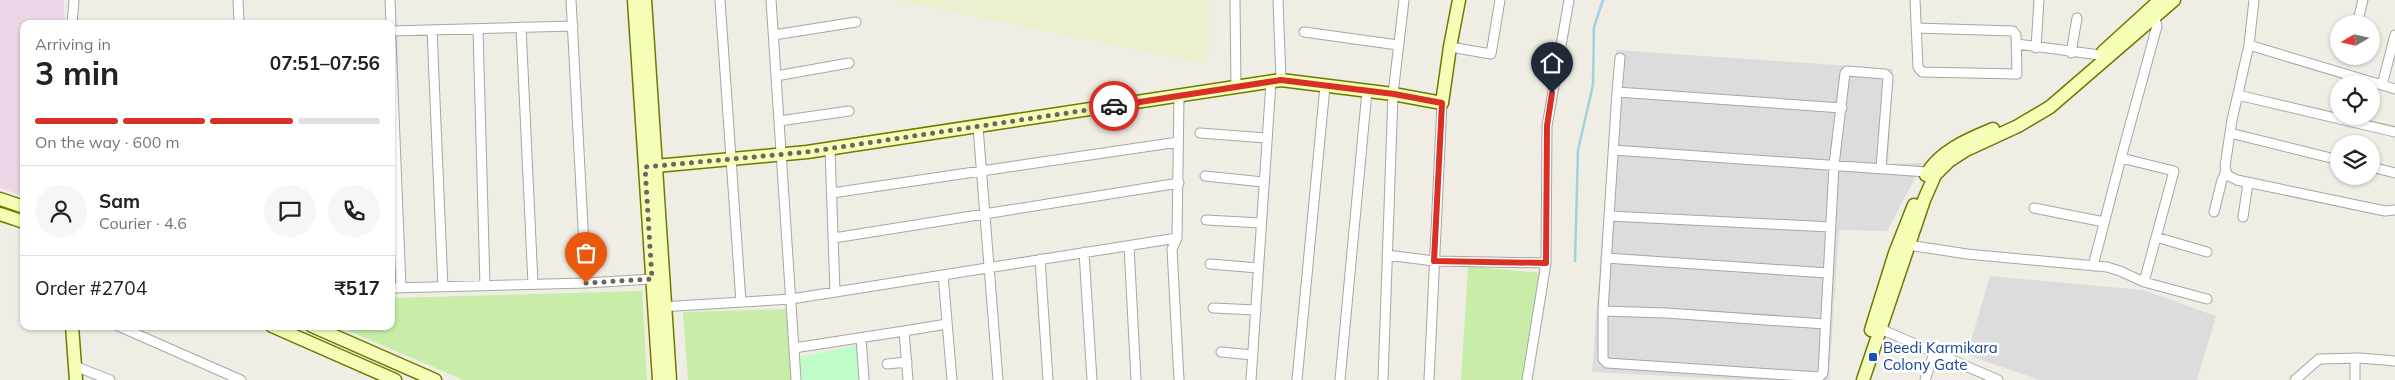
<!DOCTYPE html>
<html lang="en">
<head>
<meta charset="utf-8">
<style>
	body { margin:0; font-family:Mulish,sans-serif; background:#f6f6f6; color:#222; height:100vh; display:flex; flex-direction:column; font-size:19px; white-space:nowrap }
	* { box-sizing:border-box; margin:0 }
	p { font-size:16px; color:#767676 }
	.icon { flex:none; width:28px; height:28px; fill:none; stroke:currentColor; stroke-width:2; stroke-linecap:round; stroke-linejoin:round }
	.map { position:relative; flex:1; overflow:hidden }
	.panel { position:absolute; left:20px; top:20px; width:375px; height:310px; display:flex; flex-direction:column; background:#fff; border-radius:10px; box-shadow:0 1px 4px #0004 }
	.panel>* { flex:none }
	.needle { width:32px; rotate:261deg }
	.controls { position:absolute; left:2330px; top:15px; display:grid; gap:10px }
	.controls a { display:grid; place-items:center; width:50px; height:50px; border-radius:50%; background:#fff; box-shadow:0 1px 4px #0004; font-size:25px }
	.pin { position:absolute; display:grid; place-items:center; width:42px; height:42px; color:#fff; margin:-51px -21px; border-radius:50% 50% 50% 0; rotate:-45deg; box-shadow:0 0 5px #0007 }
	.pin .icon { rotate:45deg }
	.courier { position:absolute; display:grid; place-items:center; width:50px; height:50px; margin:-25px; border:4px solid #d93025; border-radius:50%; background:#fff; color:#222; box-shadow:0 1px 6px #0007 }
	.headline em { font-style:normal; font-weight:700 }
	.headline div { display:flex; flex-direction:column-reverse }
	.headline { display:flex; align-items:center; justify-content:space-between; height:85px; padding:0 15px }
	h1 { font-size:32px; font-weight:700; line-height:38px }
	.bar { display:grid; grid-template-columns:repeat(4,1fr); gap:8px 5px; align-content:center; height:60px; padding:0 15px }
	.bar i { height:6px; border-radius:4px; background:#e0e0e0 }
	.bar .on { background:#d93025 }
	.bar p { grid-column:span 4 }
	.line { display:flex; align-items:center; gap:12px; padding:0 15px; border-top:1px solid #e0e0e0 }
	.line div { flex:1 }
	.round { display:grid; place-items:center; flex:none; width:52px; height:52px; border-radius:26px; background:#f6f6f6 }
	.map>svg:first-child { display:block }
</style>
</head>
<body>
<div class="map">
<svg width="2395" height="380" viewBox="0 0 2395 380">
	<rect width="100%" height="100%" fill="#f0ede5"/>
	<path fill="#dddcdc" d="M1616,50l277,19 -5,95 35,-1 -36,68 -48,-1 -10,150h-82l-155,-8z
		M1990,276l153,14 73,26 -19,64h-157l-73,-25z"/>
	<path fill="#ead6e5" d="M0,0h64l1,24h-41v172l-24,-8z"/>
	<path fill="#ecf0cf" d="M895,0h315l-2,64z"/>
	<path fill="#c7eda8" d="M1468,266l72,7 -18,107h-61z
		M642,291l5,89h-183l-127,-54h54v-28z
		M786,309l5,71h-103l-5,-68z"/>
	<path fill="#c0fcc7" d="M858,345l3,35h-60l-1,-23z"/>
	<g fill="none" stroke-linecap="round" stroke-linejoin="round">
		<path stroke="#a3d0e0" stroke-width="2.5" d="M1575,261l3,-111 15,-65 1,-58 9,-27"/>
		<defs>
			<path id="street" d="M238,0l1,24
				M390,0l1,24
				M571,0l15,283
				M720,0l21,302
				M771,0l25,380
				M1235,0l1,87
				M1278,0l3,80
				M1915,0l3,67 4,5 95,2 -1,-39 -3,-4 -97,-3
				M2254,0l-5,45 -17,75 -7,46 2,9 10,5 148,31 10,-1
				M72,24l2,-24
				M2357,24l6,-24
				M521,27l12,257
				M478,29l7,257
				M432,30l11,257
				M391,31l182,-5
				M1304,32l94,13
				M774,35l82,-13
				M391,39l10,249
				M2017,44l83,11
				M2249,45l146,44
				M1450,47l41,7 9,-54
				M2036,48l3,-48
				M2071,53l6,-35
				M776,76l73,-13
				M2382,85l13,-50
				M1617,92l3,-34
				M2238,95l157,37
				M1179,96l-2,142 -5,11 7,131
				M1842,108l-225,-16 -14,219v48l4,4 212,14 4,-4 11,-208 11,-92 2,-2 38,3 3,3 -7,91
				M779,121l70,-10
				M978,127l20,253
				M1200,133l66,5
				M2230,133l109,27
				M830,149l5,143
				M1613,150l314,22
				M2371,167l24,6
				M1205,176l58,6
				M832,193l346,-51
				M2034,208l70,14
				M2214,212l8,-32 4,-9
				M1609,216l222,11
				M2243,217l5,-34
				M1206,220l55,3
				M2156,237l51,15
				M834,238l345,-55
				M1908,245l59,9 140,13 13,4 24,11 63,17
				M1129,246l7,134
				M1084,252l8,128
				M1387,255l47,6 112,2
				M1606,258l222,15
				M1040,259l8,121
				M1210,264l48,4
				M2093,266l28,-108
				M943,275l9,105
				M2144,282l30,-111 -53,-13 36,-132 -2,-8
				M391,288l195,-5 66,-4
				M660,307l131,-8 386,-61
				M1213,308l43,2
				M1603,311l63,2 159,11
				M118,326l123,54
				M1876,327l122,53
				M904,331l43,-7
				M861,338l3,42
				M794,348l110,-17 4,49
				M1221,352l32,3
				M2355,358v22
				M887,364l20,-2
				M75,366l35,14
				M1251,380l20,-298
				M1297,380l28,-294
				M1340,380l27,-289
				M1383,380l10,-286 11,-94
				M1429,380l13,-277
				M1527,380l19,-117 1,-137 22,-126
				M1925,380l9,-27
				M2295,380l24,-21 41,-1 35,3"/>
			<path id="secondary" d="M634,0l25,380
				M645,0l25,380
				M2103,52l57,-52
				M645,167l162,-15 474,-72 112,14 49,9 8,-56 9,-47
				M1926,175c13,-24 43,-36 67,-46
				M0,199l24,8
				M0,214l24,8
				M72,326l4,54
				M272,326l123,54
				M312,326l123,54
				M1871,330l24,-77 19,-48
				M1863,380l61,-180 11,-25 14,-14 17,-11 52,-24 32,-19 124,-107"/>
		</defs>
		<use href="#street" stroke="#a6a6a6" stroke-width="11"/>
		<use href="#secondary" stroke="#6a7c00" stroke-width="15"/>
		<use href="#street" stroke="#fff" stroke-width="9"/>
		<use href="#secondary" stroke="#f7fdb6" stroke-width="12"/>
	</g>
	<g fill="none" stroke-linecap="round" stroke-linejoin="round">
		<path stroke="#686764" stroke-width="5" stroke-dasharray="0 9" d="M586,283l66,-4 -7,-112 162,-15 307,-46"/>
		<path stroke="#d93025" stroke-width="6" d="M1114,106l167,-26 113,14 48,9 -8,158 112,2 1,-137 5,-33"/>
	</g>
	<rect fill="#1a4fb4" stroke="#fff" stroke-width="2" x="1868" y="352" width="10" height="10" rx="2.5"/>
	<g text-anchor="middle" stroke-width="5" stroke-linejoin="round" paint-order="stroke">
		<g font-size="15" fill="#164399" stroke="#fff" text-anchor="start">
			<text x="1883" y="353">Beedi Karmikara<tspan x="1883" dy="17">Colony Gate</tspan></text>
		</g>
	</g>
</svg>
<div class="controls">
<a><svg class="needle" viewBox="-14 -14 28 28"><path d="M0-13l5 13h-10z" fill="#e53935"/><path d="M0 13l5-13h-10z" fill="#767676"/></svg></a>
<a><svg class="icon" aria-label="locate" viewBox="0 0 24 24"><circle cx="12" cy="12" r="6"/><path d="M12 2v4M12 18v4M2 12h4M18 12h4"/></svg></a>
<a><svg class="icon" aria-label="layers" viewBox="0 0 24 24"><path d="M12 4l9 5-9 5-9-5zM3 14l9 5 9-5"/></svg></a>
</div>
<div class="pin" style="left:586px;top:283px;background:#ea580c"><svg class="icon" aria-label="bag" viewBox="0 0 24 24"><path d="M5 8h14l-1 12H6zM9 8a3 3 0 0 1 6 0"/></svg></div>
<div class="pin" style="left:1552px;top:93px;background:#1f2937"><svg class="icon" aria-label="home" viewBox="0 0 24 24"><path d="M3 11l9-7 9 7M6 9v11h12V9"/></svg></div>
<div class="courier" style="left:1114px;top:106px"><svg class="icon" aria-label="car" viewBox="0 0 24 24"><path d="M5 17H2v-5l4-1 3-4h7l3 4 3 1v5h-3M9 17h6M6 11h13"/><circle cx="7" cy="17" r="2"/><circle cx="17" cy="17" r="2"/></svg></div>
<section class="panel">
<div class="headline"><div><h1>3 min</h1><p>Arriving in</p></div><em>07:51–07:56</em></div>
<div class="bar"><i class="on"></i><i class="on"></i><i class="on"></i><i></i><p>On the way · 600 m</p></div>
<div class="line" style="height:90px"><a class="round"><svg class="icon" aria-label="person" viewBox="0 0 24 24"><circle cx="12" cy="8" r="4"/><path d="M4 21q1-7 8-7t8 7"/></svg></a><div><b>Sam</b><p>Courier · 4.6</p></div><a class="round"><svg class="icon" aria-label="chat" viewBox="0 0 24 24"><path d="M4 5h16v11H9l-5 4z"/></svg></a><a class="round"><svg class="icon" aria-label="phone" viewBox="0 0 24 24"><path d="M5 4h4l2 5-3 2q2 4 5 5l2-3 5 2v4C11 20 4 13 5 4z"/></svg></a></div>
<div class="line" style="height:65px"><div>Order #2704</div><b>₹517</b></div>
</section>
</div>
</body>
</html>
